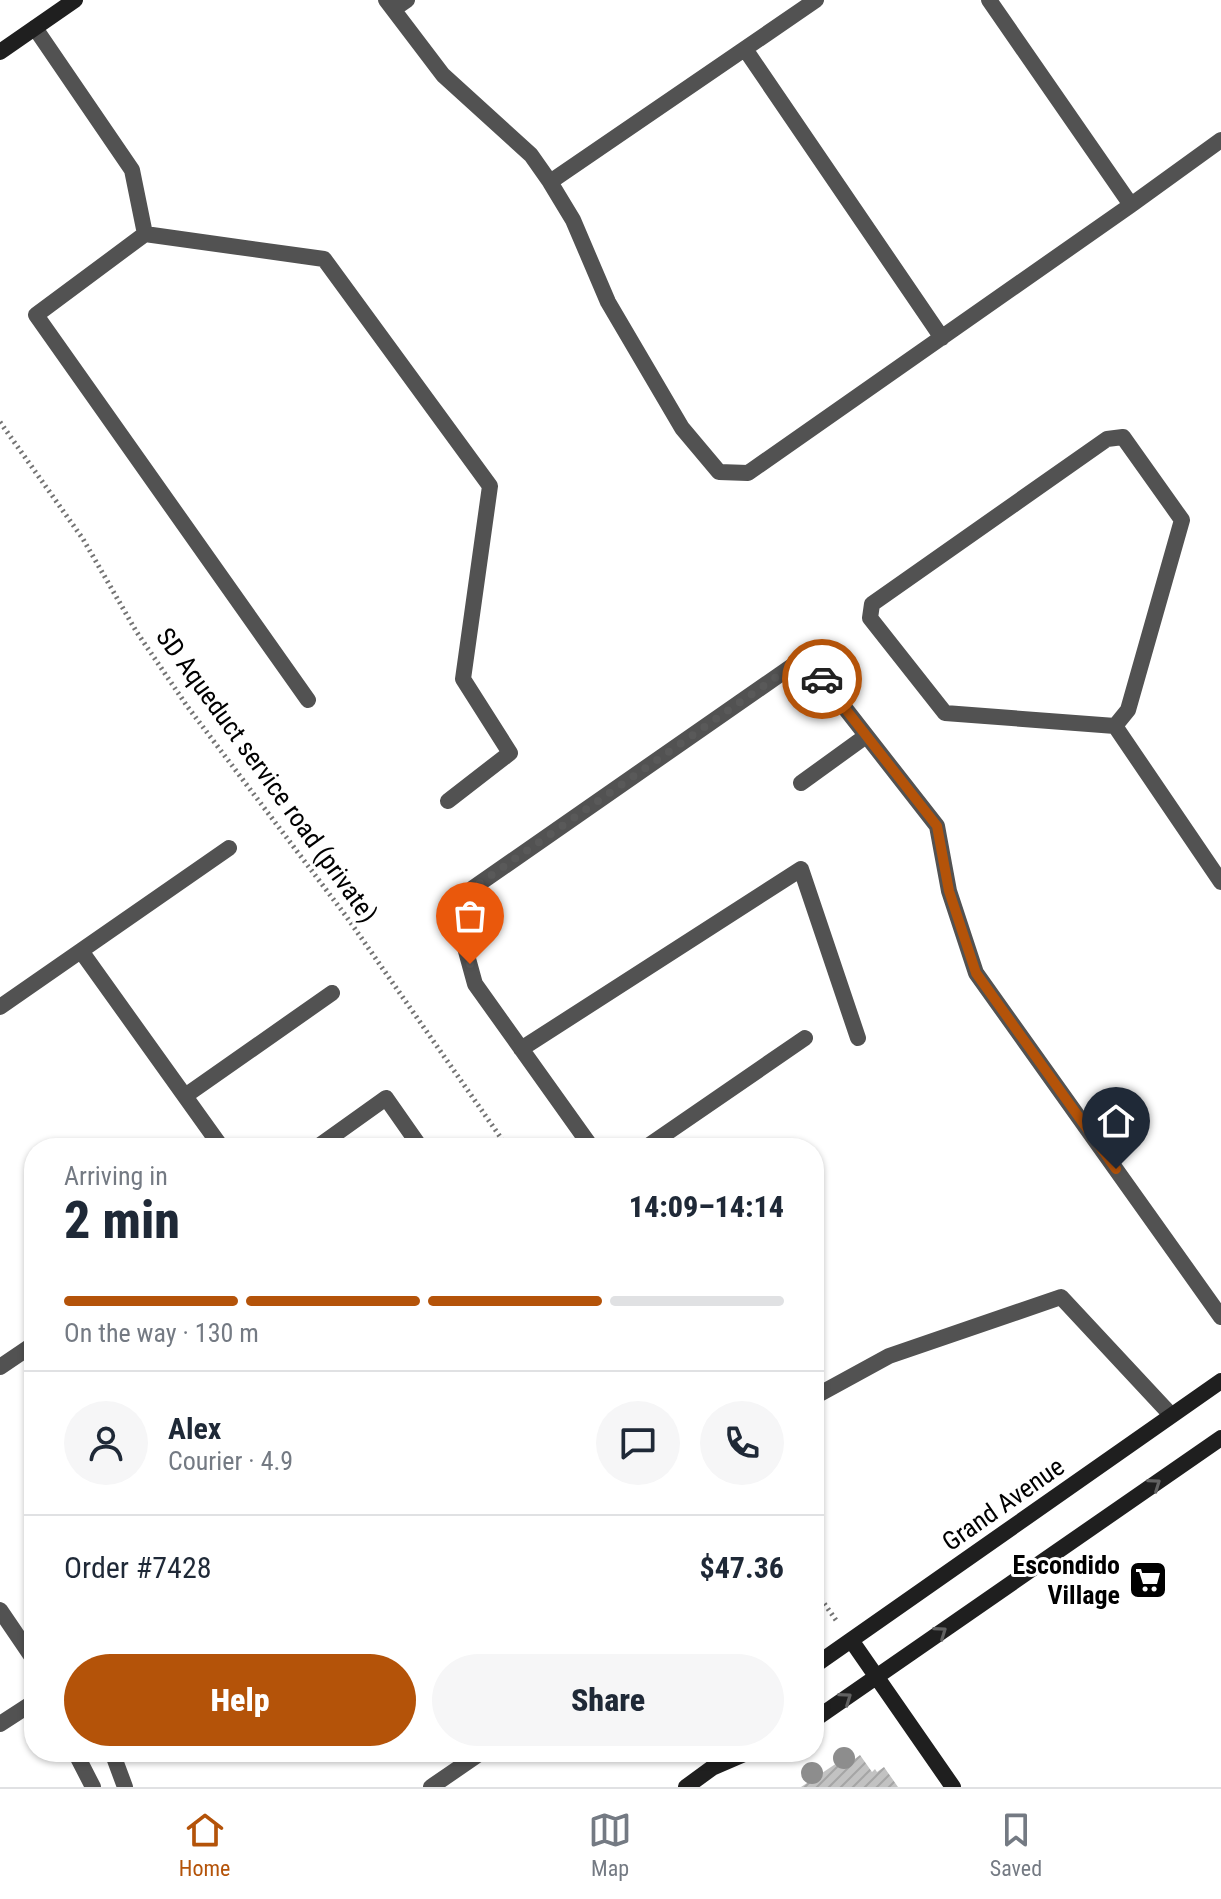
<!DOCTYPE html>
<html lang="en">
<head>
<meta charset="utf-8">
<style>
	body { margin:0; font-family:"Roboto Condensed",sans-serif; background:#f6f6f7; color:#1f2937; height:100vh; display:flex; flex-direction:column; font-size:30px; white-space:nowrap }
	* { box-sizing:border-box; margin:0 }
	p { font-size:26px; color:#747a83 }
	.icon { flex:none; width:44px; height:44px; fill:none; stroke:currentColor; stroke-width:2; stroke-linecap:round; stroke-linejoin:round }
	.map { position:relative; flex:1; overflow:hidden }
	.drawer { position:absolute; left:24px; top:1138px; width:800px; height:624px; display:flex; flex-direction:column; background:#fff; border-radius:32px; box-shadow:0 2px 6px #0004 }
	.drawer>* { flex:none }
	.pin { position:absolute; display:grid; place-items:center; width:68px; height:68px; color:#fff; margin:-82px -34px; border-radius:50% 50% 50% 0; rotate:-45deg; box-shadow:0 0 8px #0007 }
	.pin .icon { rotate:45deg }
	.courier { position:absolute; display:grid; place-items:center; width:80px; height:80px; margin:-40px; border:6px solid #b45309; border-radius:50%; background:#fff; color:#222; box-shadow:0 2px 10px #0007 }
	.summary em { font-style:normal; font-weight:800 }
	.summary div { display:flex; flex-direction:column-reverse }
	.summary { display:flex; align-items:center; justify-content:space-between; height:136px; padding:0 40px }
	h1 { font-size:52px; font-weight:800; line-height:60px }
	.bar { display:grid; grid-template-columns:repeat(4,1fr); gap:12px 8px; align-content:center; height:96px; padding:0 40px }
	.bar i { height:10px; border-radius:6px; background:#e0e1e3 }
	.bar .current { background:#b45309 }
	.bar p { grid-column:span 4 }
	.line { display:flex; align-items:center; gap:20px; padding:0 40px; border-top:2px solid #e0e1e3 }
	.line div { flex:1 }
	.round { display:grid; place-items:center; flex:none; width:84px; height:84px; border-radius:42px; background:#f6f6f7 }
	.cta { display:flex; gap:16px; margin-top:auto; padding:16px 40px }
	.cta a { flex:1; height:92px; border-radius:48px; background:#b45309; color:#fff; font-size:32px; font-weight:800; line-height:92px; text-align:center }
	.cta a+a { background:#f6f6f7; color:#1f2937 }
	.tab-bar { display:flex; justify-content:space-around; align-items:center; height:112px; border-top:2px solid #e0e1e3; background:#fff; font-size:22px; color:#747a83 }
	.tab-bar a { display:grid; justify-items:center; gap:4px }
	.tab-bar .current { color:#b45309 }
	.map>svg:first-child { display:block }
</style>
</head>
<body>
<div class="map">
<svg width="1221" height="1787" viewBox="0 0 1221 1787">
	<defs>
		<pattern id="building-hatch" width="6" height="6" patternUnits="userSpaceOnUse" patternTransform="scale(2)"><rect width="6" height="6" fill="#c2c2c2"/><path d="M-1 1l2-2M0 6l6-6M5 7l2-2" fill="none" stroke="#a5a5a5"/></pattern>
	</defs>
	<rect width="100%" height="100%" fill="#fff"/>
	<path fill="url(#building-hatch)" d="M860,1755l12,17 3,-3 2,3 7,-5 14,20h-97l39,-26 4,6z"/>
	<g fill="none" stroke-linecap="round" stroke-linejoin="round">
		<path stroke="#747474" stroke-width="5" stroke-dasharray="2 4" stroke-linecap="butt" d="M0,422l83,117 53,92 51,75 159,210 162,232
			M814,1589l24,34"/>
		<path stroke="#525252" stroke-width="16" d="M386,0l57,75 88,80 19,27 23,38 35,82 74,126 37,44 29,1 383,-268 90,-65
			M989,0l142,205
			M394,9l13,-9
			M35,28l97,142 13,64 -109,81 272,385
			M745,49l197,289
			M550,182l266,-182
			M145,234l179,25 166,227 -27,193 47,74 -62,48
			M801,783l65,-47
			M81,951l141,197
			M0,1007l229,-159
			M521,1049l280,-180 57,169
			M185,1096l147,-103
			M316,1148l70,-50 35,50
			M592,1148l-117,-164 -11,-40 -1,-27 10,-29 332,-231 132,169 12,65 27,82 245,344
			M645,1148l160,-110
			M0,1367l34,-23
			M814,1397l75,-41 172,-59 110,118
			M0,1610l34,50
			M0,1724l34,-22
			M75,1752l18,35
			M112,1752l13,35
			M431,1787l51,-35"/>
		<path stroke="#525252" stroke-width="16" d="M1123,437l59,83 -54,190 -13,16 -170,-13 -75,-95 2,-14 235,-165z
			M1115,726l106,156"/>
		<path stroke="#1f1f1f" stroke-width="16" d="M0,52l75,-52
			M851,1640l102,147
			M814,1666l407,-285
			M814,1720l407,-282
			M686,1787l26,-19 37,-16"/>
	</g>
	<g fill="#8d8d8d">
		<circle cx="844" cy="1758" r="11"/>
		<circle cx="812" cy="1773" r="11"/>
	</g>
	<defs><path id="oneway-chevron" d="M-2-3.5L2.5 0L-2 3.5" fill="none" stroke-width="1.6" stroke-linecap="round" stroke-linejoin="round" transform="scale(2)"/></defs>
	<g stroke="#626262">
		<use href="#oneway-chevron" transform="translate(1155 1484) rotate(-35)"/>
		<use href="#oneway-chevron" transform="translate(941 1632) rotate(-35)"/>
		<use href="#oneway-chevron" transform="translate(846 1698) rotate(-35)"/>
	</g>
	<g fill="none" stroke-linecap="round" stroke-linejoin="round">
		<path stroke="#595959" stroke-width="8" stroke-dasharray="0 14.4" d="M470,964c-10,-33 -9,-43 3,-76l332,-231 17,22"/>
		<path stroke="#b45309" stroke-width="10" d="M822,679l115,147 12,65 27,82 140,196"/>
	</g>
	<defs>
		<symbol id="supermarket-square" viewBox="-11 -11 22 22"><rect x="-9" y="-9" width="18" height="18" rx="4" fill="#000" stroke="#fff"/><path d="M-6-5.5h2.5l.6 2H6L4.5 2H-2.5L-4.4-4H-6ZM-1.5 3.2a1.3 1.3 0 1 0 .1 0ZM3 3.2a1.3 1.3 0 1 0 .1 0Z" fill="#fff"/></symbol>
	</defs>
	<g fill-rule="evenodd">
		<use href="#supermarket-square" x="1126" y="1558" width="44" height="44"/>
	</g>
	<g text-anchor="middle" stroke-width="6" stroke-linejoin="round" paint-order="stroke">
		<g font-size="26" fill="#000" stroke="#fff">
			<text transform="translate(267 775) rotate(54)" y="9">SD Aqueduct service road (private)</text>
			<text transform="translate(1003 1504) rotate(-35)" y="9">Grand Avenue</text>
		</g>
		<g font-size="26" font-weight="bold" fill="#000" stroke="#fff" text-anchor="end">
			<text x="1120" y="1574">Escondido<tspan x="1120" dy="30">Village</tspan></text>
		</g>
	</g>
</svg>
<div class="pin" style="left:470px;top:964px;background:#ea580c"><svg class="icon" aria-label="bag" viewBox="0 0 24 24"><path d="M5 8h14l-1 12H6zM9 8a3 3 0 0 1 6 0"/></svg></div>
<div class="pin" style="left:1116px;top:1169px;background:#1f2937"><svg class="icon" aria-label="home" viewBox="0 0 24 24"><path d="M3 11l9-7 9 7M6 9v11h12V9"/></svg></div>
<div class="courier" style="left:822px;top:679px"><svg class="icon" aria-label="car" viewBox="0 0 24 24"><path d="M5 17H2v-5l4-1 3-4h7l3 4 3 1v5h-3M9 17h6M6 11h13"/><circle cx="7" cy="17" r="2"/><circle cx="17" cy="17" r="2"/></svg></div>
<section class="drawer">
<div class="summary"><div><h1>2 min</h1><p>Arriving in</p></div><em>14:09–14:14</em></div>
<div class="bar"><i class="current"></i><i class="current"></i><i class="current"></i><i></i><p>On the way · 130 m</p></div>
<div class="line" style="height:144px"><a class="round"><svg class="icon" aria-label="person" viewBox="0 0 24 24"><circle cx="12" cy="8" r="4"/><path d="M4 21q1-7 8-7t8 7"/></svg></a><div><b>Alex</b><p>Courier · 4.9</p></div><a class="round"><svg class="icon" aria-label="chat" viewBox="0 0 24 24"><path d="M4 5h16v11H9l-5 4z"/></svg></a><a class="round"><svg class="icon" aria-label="phone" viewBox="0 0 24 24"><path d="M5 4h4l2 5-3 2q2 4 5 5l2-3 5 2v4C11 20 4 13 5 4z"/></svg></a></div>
<div class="line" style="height:104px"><div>Order #7428</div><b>$47.36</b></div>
<div class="cta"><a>Help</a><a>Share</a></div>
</section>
</div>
<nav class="tab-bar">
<a class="current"><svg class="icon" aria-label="home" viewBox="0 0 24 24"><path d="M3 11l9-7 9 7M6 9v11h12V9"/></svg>Home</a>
<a><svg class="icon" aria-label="map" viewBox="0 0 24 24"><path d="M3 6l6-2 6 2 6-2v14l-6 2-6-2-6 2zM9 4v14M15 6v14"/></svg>Map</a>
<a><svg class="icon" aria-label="saved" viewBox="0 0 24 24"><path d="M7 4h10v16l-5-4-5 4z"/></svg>Saved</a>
</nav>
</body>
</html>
